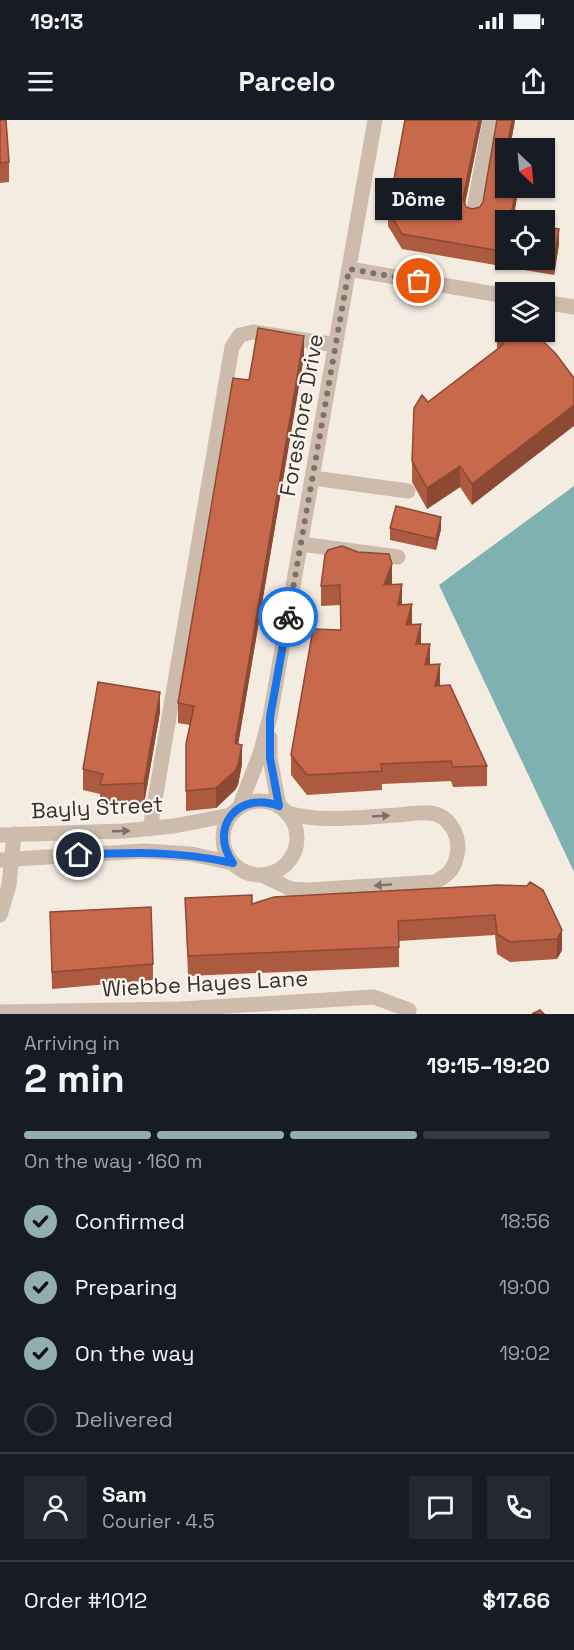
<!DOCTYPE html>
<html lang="en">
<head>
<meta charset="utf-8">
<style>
	body { margin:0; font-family:"Space Grotesk",sans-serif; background:#242831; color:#f1f3f6; height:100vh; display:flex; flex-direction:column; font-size:22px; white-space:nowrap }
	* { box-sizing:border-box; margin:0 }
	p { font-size:20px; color:#9ea1a6 }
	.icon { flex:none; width:33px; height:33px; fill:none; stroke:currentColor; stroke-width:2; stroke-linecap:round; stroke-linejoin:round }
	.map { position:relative; height:894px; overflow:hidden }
	.drawer { display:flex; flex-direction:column; background:#171b24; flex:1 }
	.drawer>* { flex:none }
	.needle { width:39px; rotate:154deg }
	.tools { position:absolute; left:495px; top:18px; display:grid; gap:12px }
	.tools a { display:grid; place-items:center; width:60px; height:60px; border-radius:0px; background:#171b24; box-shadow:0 2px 4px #0004; font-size:30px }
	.pin { position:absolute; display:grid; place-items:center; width:51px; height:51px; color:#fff; margin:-26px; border:3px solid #fff; border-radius:50%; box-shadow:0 2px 6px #0007 }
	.courier { position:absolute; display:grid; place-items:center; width:60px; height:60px; margin:-30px; border:4px solid #1a73e8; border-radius:50%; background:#fff; color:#222; box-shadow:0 2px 8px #0007 }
	.bubble { position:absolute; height:42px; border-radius:0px; background:#171b24; box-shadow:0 2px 4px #0004; font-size:20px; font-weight:700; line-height:42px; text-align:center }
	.overview em { font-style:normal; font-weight:700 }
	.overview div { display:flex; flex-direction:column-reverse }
	.overview { display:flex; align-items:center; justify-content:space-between; height:102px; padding:0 24px }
	h1 { font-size:39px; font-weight:700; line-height:45px }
	.bar { display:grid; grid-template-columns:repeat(4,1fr); gap:9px 6px; align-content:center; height:72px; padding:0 24px }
	.bar i { height:8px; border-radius:4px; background:#363941 }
	.bar .selected { background:#92aeb2 }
	.bar p { grid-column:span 4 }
	.line { display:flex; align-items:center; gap:15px; padding:0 24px; border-top:2px solid #363941 }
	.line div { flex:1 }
	.round { display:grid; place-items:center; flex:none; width:63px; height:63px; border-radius:0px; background:#242831 }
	ol { padding:0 24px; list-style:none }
	li { display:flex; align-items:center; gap:18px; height:66px }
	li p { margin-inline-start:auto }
	li .icon { padding:6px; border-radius:50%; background:#92aeb2; color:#111; stroke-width:4 }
	li:last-child { color:#9ea1a6 }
	li i { width:33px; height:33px; border:3px solid #363941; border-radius:50% }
	.status { display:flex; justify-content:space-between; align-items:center; height:42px; padding:0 30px; background:#171b24; direction:ltr }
	.status svg { height:16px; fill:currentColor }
	header { display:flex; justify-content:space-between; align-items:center; height:78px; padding:0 24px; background:#171b24; font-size:27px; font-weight:700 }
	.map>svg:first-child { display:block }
</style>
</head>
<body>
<div class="status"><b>19:13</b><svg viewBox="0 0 49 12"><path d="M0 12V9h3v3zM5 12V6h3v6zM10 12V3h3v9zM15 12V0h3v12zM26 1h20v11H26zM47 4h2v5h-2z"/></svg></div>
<header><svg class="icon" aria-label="menu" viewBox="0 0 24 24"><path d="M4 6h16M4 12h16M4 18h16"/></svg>Parcelo<svg class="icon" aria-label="share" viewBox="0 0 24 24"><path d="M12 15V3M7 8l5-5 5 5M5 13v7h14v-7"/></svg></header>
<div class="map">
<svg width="574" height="894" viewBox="0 0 574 894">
	<rect width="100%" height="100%" fill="#f4ebe1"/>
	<path fill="#7fb0b2" d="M574,366v386l-135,-287z"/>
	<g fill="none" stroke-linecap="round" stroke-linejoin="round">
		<path stroke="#cdbbac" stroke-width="15" d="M473,95l17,-95
			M349,149l157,27
			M544,182l30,5
			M313,358l95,13
			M301,424l97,13
			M270,618v20l9,48
			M223 718a37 37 0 1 1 74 0a37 37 0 1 1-74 0Z
			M239,688l21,-54 10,-37 105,-597
			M150,709l82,-482 8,-12 13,-3 83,13
			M0,715l124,-4 50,-5 57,-11
			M0,740l144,-9 47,3 42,9
			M262,755l29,14 17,1 127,-8c13,-7 19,-12 22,-27 4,-18 -7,-40 -27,-42 -10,-1 -22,1 -32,2 -37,2 -75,8 -111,-2
			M0,795l9,-30 5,-51
			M0,892l181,-3 193,-12 35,13"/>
	</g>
	<path fill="#ac5a40" d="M0,0l9,42v20l-9,1z
		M405,0h77l-17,84 1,3 6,2 8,-2 3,-5 32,-82 -5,28h-4v23l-2,9 13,8v9l-2,13 24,10h-33v40h38v-33l15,17 -5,31 -152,-26 -14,-23v-15z
		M506,212l-34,173 -12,-18 -33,22 -15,-27v-21l16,-59 69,-53v-14z
		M304,236l-66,388 4,20 -4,21 -3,5 -19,18 -30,3v-67l4,-19 -12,-2v-20z
		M390,408l51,1 -5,21 -46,-10z
		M392,464l48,100 -1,2 48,80v20l-34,1 -2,-6 -69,3v6l-75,5 -16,-20v-20l50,-125 -1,-25 -19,1v-20z
		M160,592l-16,92 -44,2v-12l-17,-4v-21z
		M543,770l19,60 -5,9 -47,3 -13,-8 -2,-19 -96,6v26l-211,9 -3,-78 67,6z
		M50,792l103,52v16l-101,9z"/>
	<path fill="#8c4a34" d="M479,0h3l-19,93v-15z
		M512,0h3l-5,28h-3z
		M506,35v16l-5,23v-15z
		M516,68h1v9l-4,23 -1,-10z
		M559,109v15l-5,31v-15z
		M304,216v20l-69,407v-20z
		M574,285v21l-102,79v-21z
		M460,346v21l-33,22v-21z
		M441,397v12l-5,21v-11z
		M392,444v20l-8,1z
		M402,464v20l-4,21v-20z
		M412,484v20l-6,21v-20z
		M421,504v20h-5z
		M430,524v20l-5,1z
		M440,544v20l-5,22v-20z
		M160,572v20l-16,92v-21z
		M242,625v19l-4,21 -3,5 -19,18v-20z
		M562,810v20l-5,9v-20z"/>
	<path fill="#c8694b" stroke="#8c4a34" stroke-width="1.5" d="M0,0h6l3,42 -9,1z
		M405,0h74l-16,78 3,9 6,2 8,-2 3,-5 14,-82h15l-5,28h-1v7l-5,24 5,1v8h10l-4,22 27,4 -1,6h-32v32l-104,-18 -14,-23z
		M544,107l15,2 -5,31 -10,-1z
		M258,208l46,8 -69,407 7,2 -4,20 -3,6 -19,17 -30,3v-47l8,-38 -16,-3 55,-325 16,2z
		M506,208v4h28l22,22 18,24v27l-102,79 -12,-18 -33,22 -15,-27 2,-53 8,-13 6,7 76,-58 -7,-9z
		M396,386l45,11 -5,22 -46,-11z
		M342,426l16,6 31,2 3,10 -8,21 18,-1 -4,21 14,-1 -6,21 15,-1 -5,20h14l-5,21 15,-1 -5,22 15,-1 37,81 -34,1 -2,-6 -70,3 1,7 -75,4 -16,-20 22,-126 28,1 -1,-45 -19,1 4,-31 3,-5z
		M98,562l62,10 -16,91 -44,2 3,-11 -20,-5z
		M530,762l13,8 19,40 -5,9 -47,3 -13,-8 -2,-19 -97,6 1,26 -211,9 -3,-58 67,-3v9l22,-7 224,-12 29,1z
		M151,787l2,57 -101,8 -2,-60z
		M540,890l4,4h-12z"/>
	<defs><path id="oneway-solid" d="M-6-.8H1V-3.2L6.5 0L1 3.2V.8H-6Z" transform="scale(1.5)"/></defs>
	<g fill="#7d6f65">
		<use href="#oneway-solid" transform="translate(381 696) rotate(-3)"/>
		<use href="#oneway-solid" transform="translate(121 711) rotate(-2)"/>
		<use href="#oneway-solid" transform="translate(383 765) rotate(176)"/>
	</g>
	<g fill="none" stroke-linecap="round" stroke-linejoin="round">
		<path stroke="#7c716b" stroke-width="6" stroke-dasharray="0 10.8" d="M288,497l61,-348 70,12"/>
		<path stroke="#1a73e8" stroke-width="8" d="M79,735c56,-3 99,-4 154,8 -25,-35 5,-73 46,-57l-9,-48v-41l18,-100"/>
	</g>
	<g text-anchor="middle" stroke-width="4.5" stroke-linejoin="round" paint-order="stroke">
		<g font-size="22" fill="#3b302b" stroke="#fbf5ee">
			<text transform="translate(301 295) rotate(-80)" y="8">Foreshore Drive</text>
			<text transform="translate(97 687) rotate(-3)" y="8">Bayly Street</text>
			<text transform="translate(205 863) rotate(-3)" y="8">Wiebbe Hayes Lane</text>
		</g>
	</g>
</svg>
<div class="tools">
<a><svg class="needle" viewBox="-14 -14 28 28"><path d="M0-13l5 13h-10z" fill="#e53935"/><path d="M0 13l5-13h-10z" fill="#9ea1a6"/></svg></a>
<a><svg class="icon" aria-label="locate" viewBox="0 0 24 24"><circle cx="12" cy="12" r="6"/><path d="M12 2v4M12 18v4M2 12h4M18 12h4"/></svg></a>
<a><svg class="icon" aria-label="layers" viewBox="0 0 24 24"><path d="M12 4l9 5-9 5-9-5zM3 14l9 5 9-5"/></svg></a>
</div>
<div class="pin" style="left:419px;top:161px;background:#ea580c"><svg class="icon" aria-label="bag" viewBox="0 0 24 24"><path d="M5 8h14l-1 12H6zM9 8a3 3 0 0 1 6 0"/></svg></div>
<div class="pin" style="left:79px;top:735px;background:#1f2937"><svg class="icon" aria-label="home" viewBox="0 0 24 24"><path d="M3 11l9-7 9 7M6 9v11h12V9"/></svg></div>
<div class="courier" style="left:288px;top:497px"><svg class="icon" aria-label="bike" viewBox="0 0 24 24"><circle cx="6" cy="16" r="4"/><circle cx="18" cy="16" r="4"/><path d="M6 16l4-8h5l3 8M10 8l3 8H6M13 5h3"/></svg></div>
<div class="bubble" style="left:375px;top:58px;width:87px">Dôme</div>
</div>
<section class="drawer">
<div class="overview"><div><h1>2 min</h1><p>Arriving in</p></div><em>19:15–19:20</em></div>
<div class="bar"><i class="selected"></i><i class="selected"></i><i class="selected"></i><i></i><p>On the way · 160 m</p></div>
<ol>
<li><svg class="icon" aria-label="check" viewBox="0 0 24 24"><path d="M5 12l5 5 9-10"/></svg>Confirmed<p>18:56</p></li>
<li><svg class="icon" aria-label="check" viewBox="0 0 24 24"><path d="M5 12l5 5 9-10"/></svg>Preparing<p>19:00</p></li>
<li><svg class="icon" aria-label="check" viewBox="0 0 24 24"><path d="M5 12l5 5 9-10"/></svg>On the way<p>19:02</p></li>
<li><i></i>Delivered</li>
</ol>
<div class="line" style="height:108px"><a class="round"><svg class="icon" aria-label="person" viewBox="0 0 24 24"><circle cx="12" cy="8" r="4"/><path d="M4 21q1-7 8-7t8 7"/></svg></a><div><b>Sam</b><p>Courier · 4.5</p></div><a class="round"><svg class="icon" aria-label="chat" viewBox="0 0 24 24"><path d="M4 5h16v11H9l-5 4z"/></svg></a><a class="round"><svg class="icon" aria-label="phone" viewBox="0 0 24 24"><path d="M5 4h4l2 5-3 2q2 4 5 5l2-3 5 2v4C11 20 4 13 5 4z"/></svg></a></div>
<div class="line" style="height:78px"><div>Order #1012</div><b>$17.66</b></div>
</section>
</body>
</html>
